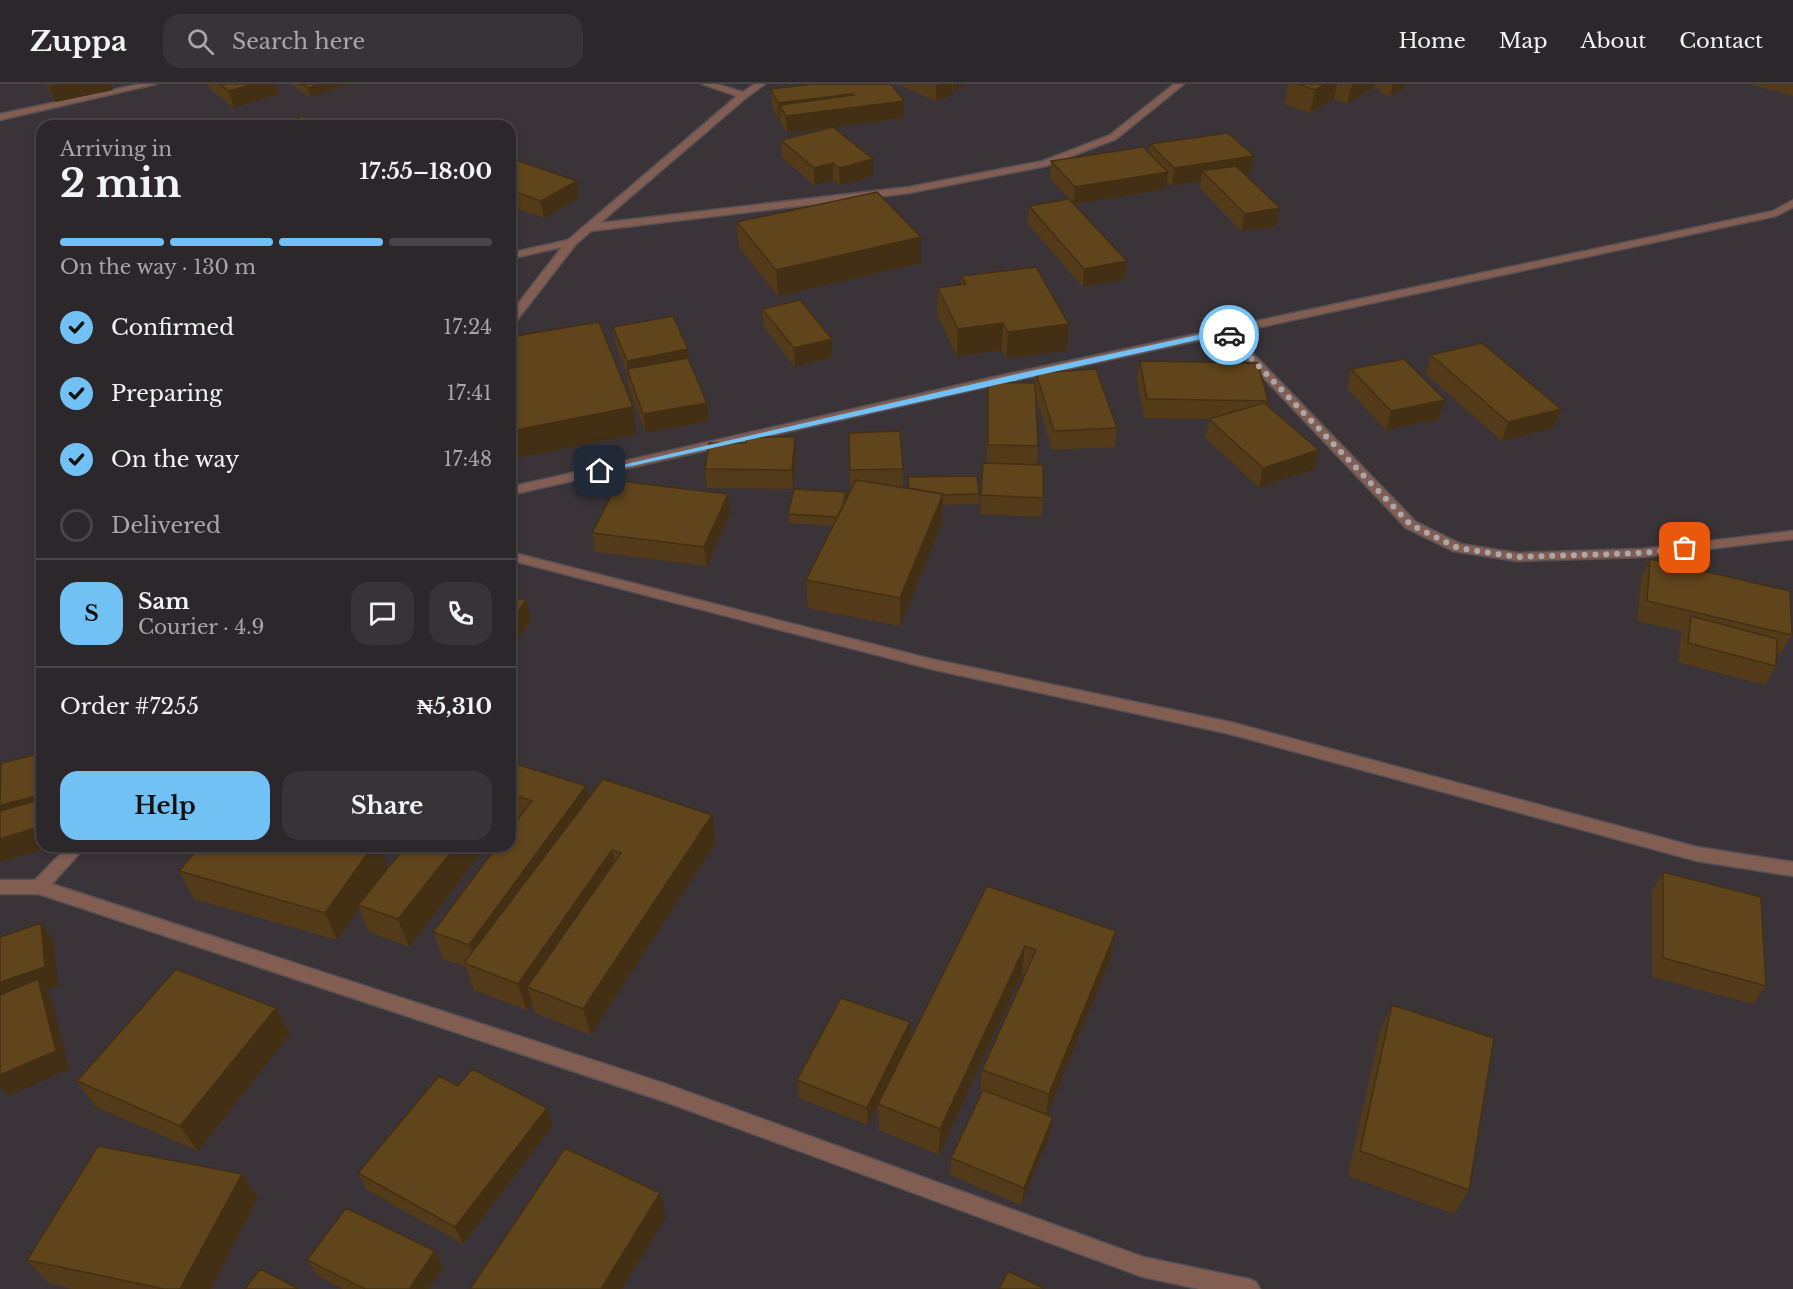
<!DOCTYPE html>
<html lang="en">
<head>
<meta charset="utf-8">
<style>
	body { margin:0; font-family:"Libre Baskerville",serif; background:#383337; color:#f1f3f6; height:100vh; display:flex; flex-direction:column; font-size:22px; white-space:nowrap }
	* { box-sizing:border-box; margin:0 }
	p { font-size:20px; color:#a6a5a9 }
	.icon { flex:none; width:33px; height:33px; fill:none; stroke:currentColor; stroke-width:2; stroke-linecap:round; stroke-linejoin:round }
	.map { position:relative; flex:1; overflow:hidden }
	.details { position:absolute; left:36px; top:36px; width:480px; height:732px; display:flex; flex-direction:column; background:#2c272b; border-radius:18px; box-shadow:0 3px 9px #0003,0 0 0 2px #484447 }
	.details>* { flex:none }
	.pin { position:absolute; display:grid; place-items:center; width:51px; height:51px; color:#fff; margin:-26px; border-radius:12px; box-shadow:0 3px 9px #0006 }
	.courier { position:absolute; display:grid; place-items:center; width:60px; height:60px; margin:-30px; border:4px solid #71c1f5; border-radius:50%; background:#fff; color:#222; box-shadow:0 2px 8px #0007 }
	.summary em { font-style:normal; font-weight:700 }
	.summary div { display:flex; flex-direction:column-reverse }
	.summary { display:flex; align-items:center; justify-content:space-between; height:102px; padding:0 24px }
	h1 { font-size:39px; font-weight:700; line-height:45px }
	.bar { display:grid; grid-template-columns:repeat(4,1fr); gap:9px 6px; align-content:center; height:72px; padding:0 24px }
	.bar i { height:8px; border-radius:4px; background:#484447 }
	.bar .active { background:#71c1f5 }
	.bar p { grid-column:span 4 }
	.line { display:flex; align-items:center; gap:15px; padding:0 24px; border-top:2px solid #484447 }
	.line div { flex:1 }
	.round { display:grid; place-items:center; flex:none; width:63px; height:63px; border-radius:18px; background:#383337 }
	ol { padding:0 24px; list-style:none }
	li { display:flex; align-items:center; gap:18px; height:66px }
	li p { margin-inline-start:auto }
	li .icon { padding:6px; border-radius:50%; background:#71c1f5; color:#111; stroke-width:4 }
	li:last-child { color:#a6a5a9 }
	li i { width:33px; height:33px; border:3px solid #484447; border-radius:50% }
	.primary-button { display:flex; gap:12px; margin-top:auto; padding:12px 24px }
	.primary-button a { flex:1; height:69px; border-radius:18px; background:#71c1f5; color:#111; font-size:24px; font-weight:700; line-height:69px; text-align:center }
	.primary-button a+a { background:#383337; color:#f1f3f6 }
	header { display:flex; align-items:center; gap:36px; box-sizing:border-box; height:84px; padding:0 30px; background:#2c272b; border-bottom:2px solid #484447 }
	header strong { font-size:28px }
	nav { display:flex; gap:33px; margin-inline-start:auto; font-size:21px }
	.search { width:420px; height:54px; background:#383337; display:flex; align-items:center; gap:15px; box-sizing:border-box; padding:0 21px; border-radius:18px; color:#a6a5a9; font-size:22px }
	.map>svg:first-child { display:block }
</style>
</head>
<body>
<header>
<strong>Zuppa</strong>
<div class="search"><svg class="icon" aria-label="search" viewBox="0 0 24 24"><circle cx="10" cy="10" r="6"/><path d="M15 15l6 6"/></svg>Search here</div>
<nav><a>Home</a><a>Map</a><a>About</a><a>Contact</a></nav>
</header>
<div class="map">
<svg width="1793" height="1205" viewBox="0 0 1793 1205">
	<rect width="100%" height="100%" fill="#3a3439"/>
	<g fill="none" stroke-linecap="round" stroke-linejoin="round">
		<defs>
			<path id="minor" d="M140,0h16l-156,36v-6z
				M702,0h14l27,8 12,-8h10l-18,13 -147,126 309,-36 134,-26 67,-26 64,-51h10l-68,55 -70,27 -137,27 -318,38 -15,13 -62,80 -4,1v-11l52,-67 -52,12v-6l58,-13 169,-144z
				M1793,116v7l-17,9 -543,117 183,189 45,22 56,9 125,-4 151,-18v8l-151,18 -125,4 -64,-10 -47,-23 -183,-193 -220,48 -493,112v-8l493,-112 770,-164z
				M510,468l421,107 299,63 467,125 96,15v14l-96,-15 -467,-127 -299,-65 -421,-109z
				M68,762h18l-34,38 614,200 477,173 106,22 7,3 4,7h-61l-56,-12 -477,-175 -627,-208h-39v-14h35z"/>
		</defs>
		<use href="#minor" stroke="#565055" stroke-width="3"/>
		<use href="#minor" fill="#825e52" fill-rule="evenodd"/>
	</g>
	<path fill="#533a18" d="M46,0h65l2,6 -58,12z
		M208,0h68l3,10 -45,14 -24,-19z
		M290,0h59l-39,13z
		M813,0l91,17v17l-117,15 -7,-11v-2h-1l-7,-14 -1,-17z
		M897,0h71l-16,6v5l-16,6z
		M1288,0h119v2l-17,10 -10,-3v-4l-6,-2 -27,17 -13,-5 -24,14 -26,-9z
		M1749,0h44v12z
		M781,56l92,36 -33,9 -7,-5 -19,5 -32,-28z
		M1150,60l101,29 -6,1 32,52 -36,5 -41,-43 1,-7 -29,5 -5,-5 -1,8 -92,15 53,57 -2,18 -42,8 -55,-63 1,-18 40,-7 -19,-21 1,-17 98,-8z
		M510,74l69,40 -35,20 -34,-12z
		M737,138l184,41 -143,33 -39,-49z
		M961,192l108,48 -2,27 -61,7 -4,-8 -45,6 -20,-42 1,-26 23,-3z
		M762,225l70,30v18l-37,10 -31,-40z
		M613,243l75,22 1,11 18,43 2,18 -63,12 -17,-45 -2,-14 -11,-29z
		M1431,271l130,54 -8,19 -51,13 -76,-67z
		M1140,277l128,40 -1,4 48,64 -56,18 -54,-49 5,-19 -66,-1 -7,-38z
		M1351,285l94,31 -6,19 -53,11 -39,-42z
		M1036,289l81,55 -2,19 -63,3 -16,-54 2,50 -1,19 6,33 -1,19 -62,-3 3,-51h4v-63l1,-18 47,1z
		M849,349l54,36v18l5,1v-11l71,17v10l-36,1 -1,17 -42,104 -92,-18 -2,-28 27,-54 -45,-3v-9l58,-15 4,-10z
		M796,372l-3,33 -86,-1 -2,-19z
		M730,430l-23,52 -112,-14 -3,-19z
		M1650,475l142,76 -12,19 -4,-1v13l-11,19 -87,-23 3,-26 2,-5 -46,-10 4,-42z
		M510,678l79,35 127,45 -125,193 -56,-22 -3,-10 -5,7 -53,-20 -8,-23 -23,-8 -10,-27 83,-111 -6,-2z
		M406,762h80l-77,101 -40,-15 -10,-23 -22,31 -143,-41 -15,-28 209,-3z
		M1663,788l103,114 -13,18 -101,-27v-86z
		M987,802l129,45 -5,27 -64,157 3,20 -29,70 -71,-30 1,-17 29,-62 2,-26 43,-96 -3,-1 -83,182 -60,-25 -1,-26z
		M1392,921l77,185 -15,24 -106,-38 32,-145z
		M276,924l14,26 -92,117 -102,-44 -19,-26z
		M910,938v19l-42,84 -69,-27 -2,-18z
		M458,1002l89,22 6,17 -90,119 -96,-54 -9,-17z
		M242,1090l16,24 -47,91h-139l-22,-5 -23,-24z
		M435,1167l8,17 -14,21h-86l-25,-13 -11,-16z"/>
	<path fill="#433014" d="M58,0h53l2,6 -58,12 -6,-16z
		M254,0h22l3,10 -45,14 -5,-17z
		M321,0h28l-39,13 -2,-9z
		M938,0h14v11l-16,6v-16z
		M953,0h15l-15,6z
		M1325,0h12l-3,15 -24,14 5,-23z
		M1352,0h23l-1,3 -27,17z
		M1393,0h14v2l-17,10z
		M852,10v14l52,-7v17l-117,15 -1,-17 -6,-11v15h-1l-1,-17z
		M1254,72l-3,17 -40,6 -9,-8 -1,10 -29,5 2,-18z
		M873,75v17l-33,9 -1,-17z
		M833,79v17l-19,5v-17z
		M1168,88l-2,17 -93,15 2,-17z
		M577,97l2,17 -35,20 -3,-17z
		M1280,124l-3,18 -36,5 4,-17z
		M921,153v26l-143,33 -2,-26z
		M1127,177l-2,18 -42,8 1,-18z
		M1003,239l-1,27 -45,6 1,-27z
		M1069,240l-2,27 -61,7 2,-26z
		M832,255v18l-37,10 -1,-19z
		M688,265l2,19 -61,7 -2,-14z
		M1445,316l-6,19 -53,11 5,-19z
		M707,319l2,18 -63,12 -3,-19z
		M633,323l4,27 -125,25 -2,-9v-19z
		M1561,325l-8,19 -51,13 6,-19z
		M795,353l1,19 -3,33 -1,-19z
		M1319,366l-4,19 -56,18 4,-19z
		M728,410l2,20 -23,52 -3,-19z
		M943,410l-1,28 -42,104v-28z
		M526,516l5,20 -21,31v-27z
		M586,702l6,28 -115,154 -8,-23z
		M42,711v22l-32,8 -10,-16v-4z
		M712,731l4,27 -125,193 -8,-26z
		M42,742v20h11l-53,16v-23z
		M373,762h7l8,22 -30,37 1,4 -22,31 -12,-27z
		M456,762h30l-77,101 -11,-28z
		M612,766l6,28 -91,109 5,16 -5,7 -9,-26z
		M41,839l13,19 4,44 -12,4 5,7 18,72 -61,27 -8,-11v-103z
		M1116,847l-5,27 -66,162 4,-26z
		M1025,862l-3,27 -83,182 1,-26z
		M276,924l14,26 -92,117 -18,-25z
		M910,938v19l-42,84 -1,-17z
		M547,1024l6,17 -90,119 -8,-17z
		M1053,1033l-3,18 -29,70 3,-17z
		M242,1090l16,24 -47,91h-31z
		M660,1109l6,24 -44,72h-21z
		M435,1167l8,17 -14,21h-20z"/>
	<path fill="#60441c" stroke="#433014" stroke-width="1.5" d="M219,0h35l-25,7z
		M301,0h20l-13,4z
		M813,0h78l13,17 -118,15 -6,-11 74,-10 -2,-1 -74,9 -7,-14z
		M1298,0h27l-10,6z
		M302,32l12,10h-45z
		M833,43l40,32 -34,9 -6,-5 -19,5 -33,-28z
		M1228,49l26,23 -80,12 -24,-24z
		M1143,63l25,25 -93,15 -24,-26z
		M510,74l67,23 -36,20 -31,-11z
		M1236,82l44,42 -35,6 -43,-43z
		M877,108l44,45 -145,33 -39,-48z
		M1069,115l58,62 -43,8 -55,-63z
		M1036,183l33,57 -61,8 -5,-9 -45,6 -20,-41 28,-4 -5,-8z
		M800,216l32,39 -38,9 -32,-39z
		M673,232l15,33 -61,12 -14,-34z
		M599,238l34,85 -123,24v-94z
		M1482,259l79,66 -53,13 -77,-67z
		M688,274l19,45 -64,11 -16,-45z
		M1404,275l41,41 -54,11 -40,-42z
		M1140,277l118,2 10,38 -121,-2z
		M1096,285l21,59 -63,3 -18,-58z
		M988,298l47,1 3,63 -50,-1z
		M1264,319l55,47 -56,18 -54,-49z
		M900,347l3,38 -53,1 -1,-37z
		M747,353h48l-3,33 -87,-1 4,-26h37z
		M983,379l60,2v33l-62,-3z
		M977,392l2,18 -36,1v-1l-34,-6 -1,-11z
		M856,396l87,14 -43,104 -94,-18z
		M619,397l109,13 -24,53 -112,-14z
		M794,405l52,3 -3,13 -6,12 -49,-3z
		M1650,475l140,32 2,44 -145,-34z
		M510,513l16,3 -16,24z
		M1691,532l86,23 -1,27 -88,-23z
		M42,669v42l-42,10 1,-42z
		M510,678l76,24 -117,159 -36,-13 64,-86h13v-17l22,-28 -22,-7z
		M603,695l109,36 -129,194 -56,-22 94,-134 -9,-3 -94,134 -54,-21z
		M42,715v27l-42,13v-28z
		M200,762h173l-48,67 -146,-42z
		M406,762h50l-58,73 -40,-14z
		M1663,788l98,25 5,89 -103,-28z
		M987,802l129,45 -67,163 -67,-24 54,-120 -11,-4 -85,183 -62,-25z
		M41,839l4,44 -45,15v-45z
		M176,885l100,39 -96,118 -103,-45z
		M38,895l18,72 -56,24v-80z
		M841,914l69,24 -43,86 -70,-28z
		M1392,921l102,33 -25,152 -109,-39z
		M472,985l75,39 -92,119 -97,-54 81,-97 19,10z
		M983,1006l70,27 -29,71 -73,-30z
		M98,1062l144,28 -62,115h-16l-137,-29z
		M565,1064l95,45 -59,96h-131z
		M346,1124l89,43 -26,38h-44l-58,-29z
		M260,1185l39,20h-54z
		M1008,1187l37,18h-46z"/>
	<path fill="#71c1f5" d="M1226,245l6,4v3l-8,-2 -624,139 -4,-2 430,-99z"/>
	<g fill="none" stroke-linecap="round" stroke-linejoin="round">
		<path stroke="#aca7ab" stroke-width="6" stroke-dasharray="0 10.8" d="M1229,251l182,190 47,23 59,9 125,-4 43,-5"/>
	</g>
</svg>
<div class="pin" style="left:1685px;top:464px;background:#ea580c"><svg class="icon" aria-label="bag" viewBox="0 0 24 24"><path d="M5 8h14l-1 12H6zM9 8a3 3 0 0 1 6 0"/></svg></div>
<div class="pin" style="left:600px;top:387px;background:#1f2937"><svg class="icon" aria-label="home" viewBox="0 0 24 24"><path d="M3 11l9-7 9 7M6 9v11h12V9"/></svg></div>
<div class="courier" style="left:1229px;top:251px"><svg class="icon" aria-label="car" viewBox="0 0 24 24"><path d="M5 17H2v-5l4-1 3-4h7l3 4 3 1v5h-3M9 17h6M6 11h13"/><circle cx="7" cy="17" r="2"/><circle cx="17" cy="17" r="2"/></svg></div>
<section class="details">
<div class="summary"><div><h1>2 min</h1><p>Arriving in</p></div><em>17:55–18:00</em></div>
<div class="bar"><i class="active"></i><i class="active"></i><i class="active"></i><i></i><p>On the way · 130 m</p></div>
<ol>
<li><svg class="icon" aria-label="check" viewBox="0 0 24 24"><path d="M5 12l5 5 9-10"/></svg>Confirmed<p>17:24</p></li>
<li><svg class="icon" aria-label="check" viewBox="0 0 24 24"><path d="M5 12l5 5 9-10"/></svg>Preparing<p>17:41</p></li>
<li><svg class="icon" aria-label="check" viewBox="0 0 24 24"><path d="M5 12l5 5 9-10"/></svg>On the way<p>17:48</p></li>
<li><i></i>Delivered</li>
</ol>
<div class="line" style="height:108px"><b class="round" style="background:#71c1f5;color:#111">S</b><div><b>Sam</b><p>Courier · 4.9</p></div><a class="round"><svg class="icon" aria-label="chat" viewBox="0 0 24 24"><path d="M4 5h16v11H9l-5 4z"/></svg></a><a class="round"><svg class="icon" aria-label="phone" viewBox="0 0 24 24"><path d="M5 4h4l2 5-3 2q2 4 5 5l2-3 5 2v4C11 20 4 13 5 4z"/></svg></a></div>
<div class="line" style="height:78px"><div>Order #7255</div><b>₦5,310</b></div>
<div class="primary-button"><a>Help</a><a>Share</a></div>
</section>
</div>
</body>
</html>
